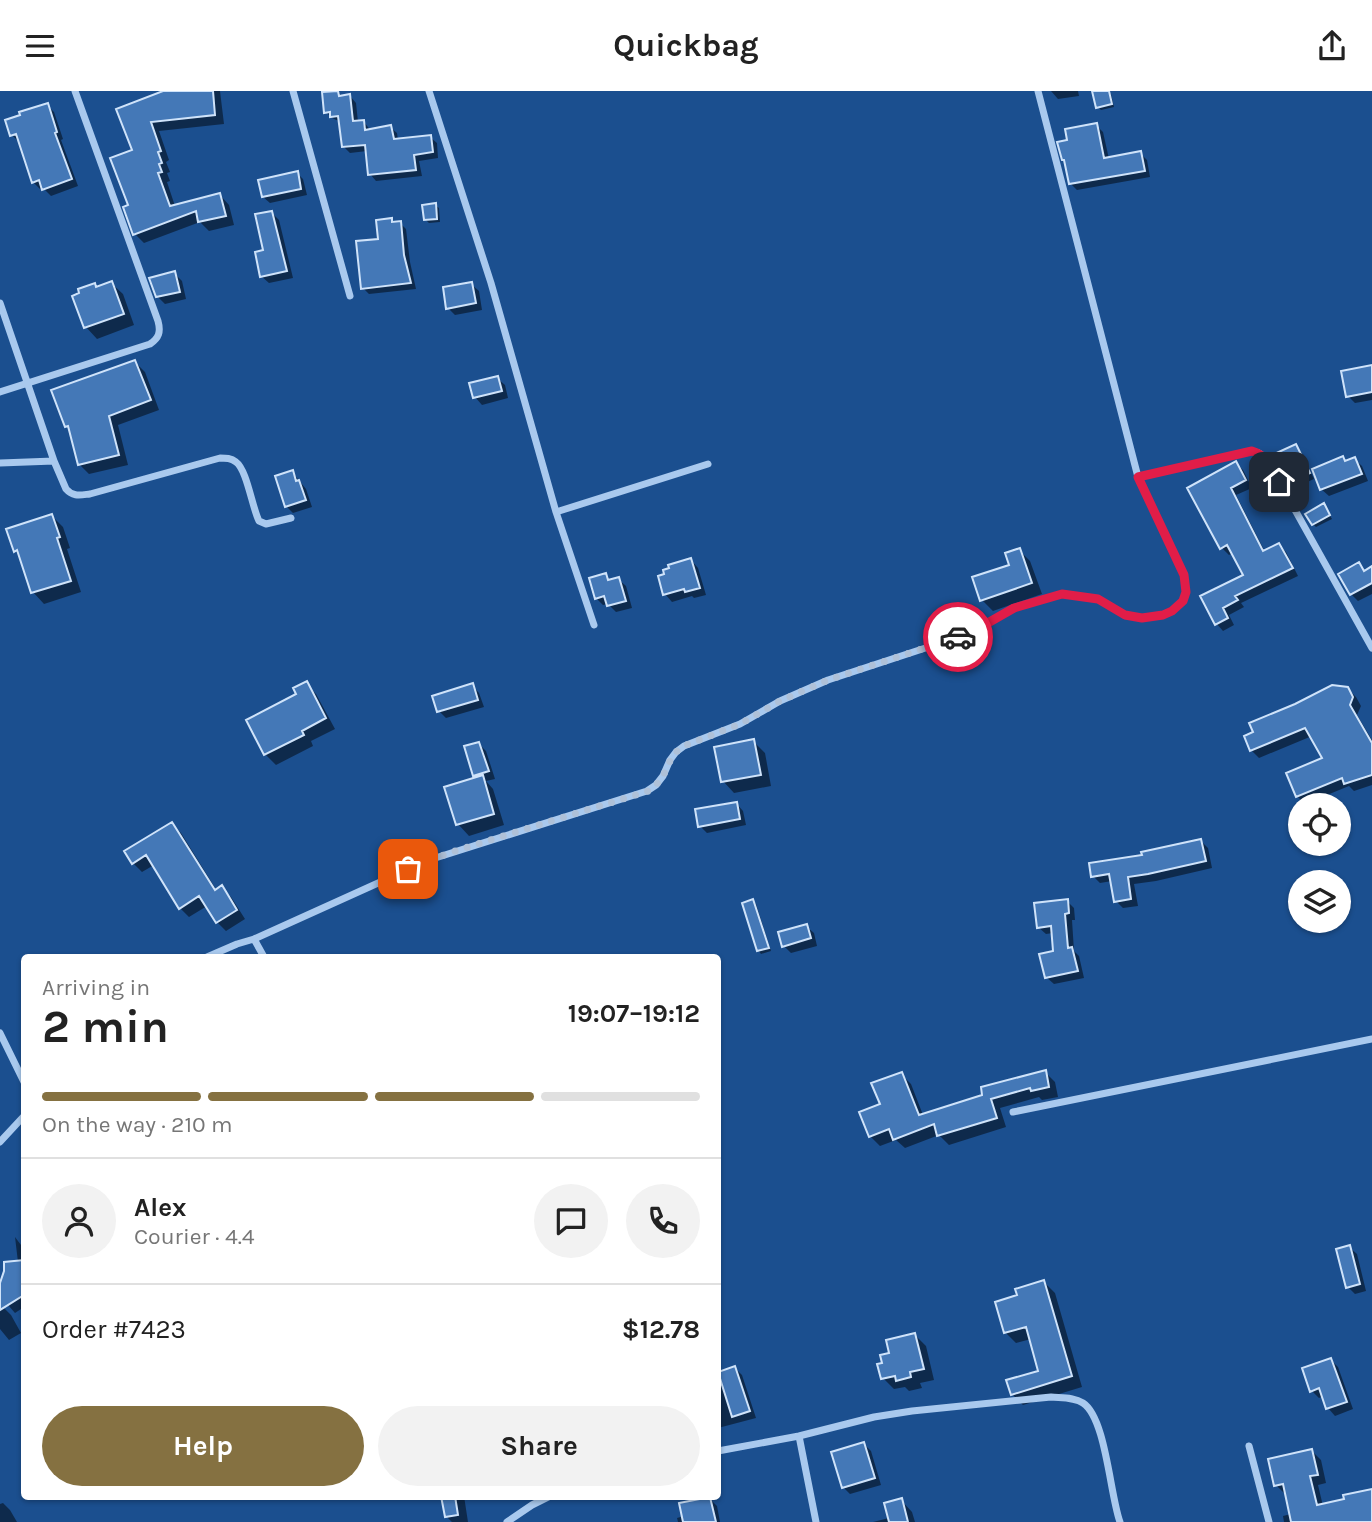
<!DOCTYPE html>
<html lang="en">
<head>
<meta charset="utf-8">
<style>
	body { margin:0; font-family:Karla,sans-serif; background:#f2f2f2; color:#222; height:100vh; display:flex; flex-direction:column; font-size:26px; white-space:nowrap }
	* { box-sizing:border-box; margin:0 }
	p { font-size:23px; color:#767676 }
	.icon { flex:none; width:38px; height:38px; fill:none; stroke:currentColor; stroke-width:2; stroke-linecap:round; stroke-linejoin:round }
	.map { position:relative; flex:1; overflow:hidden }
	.details { position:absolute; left:21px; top:863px; width:700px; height:546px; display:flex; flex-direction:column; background:#fff; border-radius:7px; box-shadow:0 2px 5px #0004 }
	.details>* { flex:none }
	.fabs { position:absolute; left:1288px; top:702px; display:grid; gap:14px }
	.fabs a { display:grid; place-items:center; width:63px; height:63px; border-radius:50%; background:#fff; box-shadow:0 2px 5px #0004; font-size:35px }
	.pin { position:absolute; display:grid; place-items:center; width:60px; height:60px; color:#fff; margin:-30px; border-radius:14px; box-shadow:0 4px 10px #0006 }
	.courier { position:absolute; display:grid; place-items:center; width:70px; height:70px; margin:-35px; border:5px solid #e11d48; border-radius:50%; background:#fff; color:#222; box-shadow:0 2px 9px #0007 }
	.headline em { font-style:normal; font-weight:700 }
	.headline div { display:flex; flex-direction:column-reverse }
	.headline { display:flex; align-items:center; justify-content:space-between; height:119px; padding:0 21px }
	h1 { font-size:46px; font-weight:700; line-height:52px }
	.bar { display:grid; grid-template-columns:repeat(4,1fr); gap:10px 7px; align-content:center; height:84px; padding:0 21px }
	.bar i { height:9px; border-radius:5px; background:#e0e0e0 }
	.bar .on { background:#857141 }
	.bar p { grid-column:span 4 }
	.line { display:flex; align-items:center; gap:18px; padding:0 21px; border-top:2px solid #e0e0e0 }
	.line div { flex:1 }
	.round { display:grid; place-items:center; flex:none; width:74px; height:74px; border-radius:37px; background:#f2f2f2 }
	.button { display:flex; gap:14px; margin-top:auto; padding:14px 21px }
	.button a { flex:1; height:80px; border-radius:42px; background:#857141; color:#fff; font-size:28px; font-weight:700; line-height:80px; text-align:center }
	.button a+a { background:#f2f2f2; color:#222 }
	header { display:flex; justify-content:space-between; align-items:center; height:91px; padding:0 21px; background:#fff; font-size:32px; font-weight:700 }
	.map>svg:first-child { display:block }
</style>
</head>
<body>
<header><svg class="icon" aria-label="menu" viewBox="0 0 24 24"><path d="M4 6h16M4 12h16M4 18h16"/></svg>Quickbag<svg class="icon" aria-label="share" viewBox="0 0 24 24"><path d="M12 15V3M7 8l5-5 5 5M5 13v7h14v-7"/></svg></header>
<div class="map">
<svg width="1372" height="1431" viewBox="0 0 1372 1431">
	<rect width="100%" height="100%" fill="#1b4f8f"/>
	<path fill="#0007" d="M160,0h60l4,33 -65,7 10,29 -3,2 4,10 -3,1 3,8 -3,1 8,24 45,-11 9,10 5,20 -25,6 -9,-9 -56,21 -9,-9 -5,-28 4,-55 27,-57z
		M1051,0h27l1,5 -21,3z
		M1105,0l6,3 3,13 -13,3 -3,-3z
		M338,1l5,5 7,-1 6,7 2,19h6l7,9 19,-4 7,6 1,7 32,-3 7,6 1,15 -19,3 3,15 -46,5 -6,-7 -3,-23 -17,2 -7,-7 -2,-24 -9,-4 -6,-6z
		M47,14l7,7 9,27 -2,1 17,46 -27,10 -8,-8 -3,1 -7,-7 -14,-40 -7,-7z
		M1096,34l7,7 6,27 31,-6 7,7 3,17 -73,13 -7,-7 -1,-42z
		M297,82l6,6 4,16 -37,8 -7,-6z
		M435,114l4,3 1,14 -11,1 -3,-3z
		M272,122l7,7 14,58 -24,5 -8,-7z
		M391,129l4,4 5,-1 6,6 4,33 6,27 -47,5 -6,-6 17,-47z
		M174,182l8,8 4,18 -21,5 -7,-7z
		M111,192l12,11 11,31 -37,14 -11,-12 9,-42 3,3z
		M471,193l8,7 3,19 -27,5 -7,-7z
		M135,271l10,10 14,38 -41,15 10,40 -39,9 -9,-9 -9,-35 -4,-4z
		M1372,277v32l-17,3 -7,-7z
		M497,287l8,7 3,13 -26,7 -7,-8z
		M1296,355l5,6 13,27 -20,9 -6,-6z
		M1343,367l4,4 7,-3 8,7 6,15 -39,15 -8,-7z
		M1236,372l7,7 9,18 -16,7 29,57 14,-7 7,7 12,24 -57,27 3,4 -15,8 5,10 -11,6 -7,-8 -13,-26 42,-21 -12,-23 -4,2 -7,-7 -32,-59z
		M292,381l14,17 6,18 -19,6 -7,-7z
		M1326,418l6,10 -16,8 -3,-3z
		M52,425l11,11 7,21 -3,1 14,43 -37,12 -11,-12 -12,-36 -6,-5z
		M1019,459l11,11 12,33 -49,17 -11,-11 29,-34z
		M691,469l7,8 8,27 -12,3 -2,-2 -20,6 -7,-8z
		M1358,474l7,7 7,-4v26l-14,7 -7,-7z
		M605,484l6,6 7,-2 8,7 6,22 -16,4 -8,-8 -5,1 -7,-7z
		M306,593l10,10 19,35 -24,12 2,5 -37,19 -11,-11 -17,-33 50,-26z
		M472,594l7,8 5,14 -38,11 -7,-7z
		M1347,597l9,9 5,9 -4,9 15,25v45l-18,6 -5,-5 -44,18 -8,-8 28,-37 -13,-23 -53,22 -8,-8z
		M753,650l12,12 6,33 -37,7 -11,-12z
		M479,653l7,7 9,28 -9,2 7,8 11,36 -35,11 -11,-12 20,-46 -3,-3z
		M736,712l7,8 3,14 -39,8 -7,-7z
		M172,733l9,9 36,58 5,-3 9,9 14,22 -19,12 -9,-9 -10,-16 -18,11 -9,-9 -26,-43 -12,7 -9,-9z
		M1201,750l7,7 4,20 -56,13 -22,3 4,22 -15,2 -7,-7 -4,-20 -12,2 -7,-7 51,-19z
		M753,810l3,3 15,47 -10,3 -3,-4z
		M1067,810l7,7 1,12h-3l2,31 5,5 5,22 -30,6 -8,-7 9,-25 -2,-19 -7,1 -8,-7z
		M806,835l8,7 3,13 -26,7 -7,-7z
		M1045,981l10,10 3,15 -16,3 -3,-3 -39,11 6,19 -57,18 -10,-10 -34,13 -9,-8 -16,6 -10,-10 12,-31 19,-31 10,10 12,31 62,-19z
		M15,1146l9,12v58l-9,6 -7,-8 -8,-13v-7l18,-23z
		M1349,1156l8,7 9,37 -11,3 -7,-7z
		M1044,1191l11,11 27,94 -59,18 -11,-11 29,-22 -10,-33 -15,4 -11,-11 14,-35z
		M4,1217l7,7 10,18 -12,7 -9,-11v-19z
		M915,1244l11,11 8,34 -14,3 2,5 -13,3 -4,-4 -11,2 -11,-11 1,-14 7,-10z
		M1331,1269l7,7 15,42 -18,7 -7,-8 -5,-12 -4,2 -7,-7z
		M735,1277l7,7 14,43 -38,10v-54z
		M864,1353l7,7 10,34 -31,9 -7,-7z
		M1311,1359l10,10 5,23 -8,2 5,21 49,-16v32h-88l-1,-6 8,-2 -4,-20h-2l-9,-9z
		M443,1405h21l4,26h-16l-6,-6z
		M710,1408l7,7 3,16h-42l-1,-4 7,-2z
		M901,1409l11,12 3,10h-42l16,-4z
		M3,1412l7,7 7,12h-17v-18z"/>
	<path fill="#4478b7" stroke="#cfe3fa" stroke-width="2" d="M163,0h50l2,24 -64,7 10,29 -3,1 4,11 -3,1 3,8 -4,1 12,33 50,-13 6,23 -28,6 -2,-11 -63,24 -10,-28 5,-2 -18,-47 22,-8 -16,-41z
		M338,0l1,5 11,-2 3,27 11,-1 1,10 26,-5 3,14 37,-4 2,17 -19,3 2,15 -48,5 -3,-30 -23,2 -4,-31 -8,1v-5l-6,1 -2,-21z
		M1092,0h17l3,13 -16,4z
		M48,12l9,29 -2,1 17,46 -30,11 -3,-10 -7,3 -16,-49 -6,2 -5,-16 15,-5 -1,-3z
		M1097,32l7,35 37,-7 4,20 -76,13 -5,-24h-2l-5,-18 10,-2 -2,-11z
		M298,80l3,18 -39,8 -4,-17z
		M436,112l1,16 -13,1 -2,-15z
		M272,120l15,60 -27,6 -5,-25 8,-2 -8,-36z
		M392,127v4l9,-1 3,34 7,28 -50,6 -5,-48 22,-2 -2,-19z
		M175,180l5,21 -24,5 -7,-19z
		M112,190l12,33 -40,14 -12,-32 7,-3 -1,-4 17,-6 1,4z
		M472,191l4,21 -30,6 -3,-22z
		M135,269l16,40 -42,16 10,39 -41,10 -10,-39 -3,1 -14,-37z
		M1372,274v27l-26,5 -5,-26z
		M498,285l4,15 -29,7 -4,-15z
		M1296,353l14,29 -23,11 -15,-29z
		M1343,365l2,5 10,-4 7,17 -42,16 -8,-21z
		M1236,370l10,19 -15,8 32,63 16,-8 14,25 -58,28 3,4 -15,8 5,10 -13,7 -15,-29 43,-21 -16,-30 -7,4 -33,-61z
		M293,379l3,11 3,-1 7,20 -21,7 -10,-31z
		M1324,412l6,12 -18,10 -7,-11z
		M52,423l8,23 -3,1 14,43 -40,12 -14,-43 -3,2 -8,-23z
		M1020,457l12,35 -52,18 -8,-24 37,-12 -4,-12z
		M691,467l9,30 -15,4 -1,-3 -21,6 -5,-19 6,-2 -1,-4 6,-2 -1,-3z
		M1359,471l5,9 8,-5v17l-22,12 -12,-21z
		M606,482l2,7 11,-3 7,24 -19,5 -3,-10 -9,3 -6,-21z
		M307,590l19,37 -24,13 2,4 -40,20 -18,-35 50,-26 -3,-6z
		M473,592l5,17 -41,12 -5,-16z
		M1332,594l16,2 5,10 -3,8 22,38v32l-28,9 -2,-6 -46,19 -10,-24 36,-15 -17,-30 -55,23 -6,-15 9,-4 -4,-9 46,-19z
		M754,648l7,36 -40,7 -7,-35z
		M479,651l10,29 -16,5 -9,-30z
		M483,684l11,39 -38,11 -12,-38z
		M737,711l3,17 -42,8 -3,-18z
		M172,731l43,68 7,-5 15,25 -21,13 -17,-27 -20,13 -33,-54 -14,9 -8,-13z
		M1201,748l5,22 -58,13 -20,3 3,22 -17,3 -5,-28 -18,3 -2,-14 53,-8 -1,-3z
		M753,808l16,49 -12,3 -15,-48z
		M1068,808l1,14 -4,1 3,34 4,-1 6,24 -33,7 -6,-24 14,-3 -2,-25 -14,2 -3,-25z
		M807,833l4,14 -29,9 -4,-15z
		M1046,979l3,17 -18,4 -1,-3 -39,11 6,19 -60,18 -3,-12 -41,16 -4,-11 -20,8 -10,-25 21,-8 -9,-21 31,-11 17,43 63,-20 -1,-8z
		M1350,1154l10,39 -14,4 -10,-39z
		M24,1169v35l-24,15v-27l4,-12v-9z
		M1044,1189l28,96 -61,19 -5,-15 32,-9 -12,-44 -22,6 -9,-31 22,-7 -2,-6z
		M915,1242l9,36 -14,3 1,5 -15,4 -1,-5 -14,3 -4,-15 5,-1 -2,-8 9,-2 -3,-13z
		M1331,1267l16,44 -21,7 -7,-21 -9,4 -8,-24z
		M735,1275l15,45 -18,6 -14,-45z
		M864,1351l11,36 -33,10 -11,-36z
		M1312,1358l6,26 -8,1 7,29 27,-6 -1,-4 29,-6v33h-81l-8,-38 -9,2 -6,-27z
		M441,1405h14l3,19 -13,2z
		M710,1406l6,25h-33l-4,-19z
		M902,1407l6,24h-19l-5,-19z"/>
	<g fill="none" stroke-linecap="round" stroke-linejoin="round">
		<path stroke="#a9c9ee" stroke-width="7" d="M293,0l57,205
			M429,0l62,192 65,229 38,113
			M1038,0l100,386 114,-26 7,2 7,5 106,190
			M0,212l54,158 12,28c7,8 14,6 24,5l130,-36c6,0 11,0 16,4 11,8 16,45 23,59l7,3 25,-6
			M0,301l150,-48c9,-6 11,-12 8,-23l-83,-230
			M0,372l54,-2
			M556,421l152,-48
			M254,848l10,18
			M207,866l30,-13 17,-5 175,-79 218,-69 9,-6 7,-9 7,-16 6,-8 8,-6 56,-22 40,-23 48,-21 137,-45 49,-27 48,-14 36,5 27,16 17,3 21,-3 9,-4 11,-10 3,-9 -2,-17 -46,-98
			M0,942l24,49
			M1013,1021l359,-73
			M0,1051l24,-26
			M799,1345l17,86
			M1249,1355l20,76
			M718,1360l81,-15 75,-19 38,-6 139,-14c11,1 23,0 32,6 23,15 27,92 37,119
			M507,1431l25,-17 18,-9"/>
	</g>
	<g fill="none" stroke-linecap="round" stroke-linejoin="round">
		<path stroke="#afc1d8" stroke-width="7" stroke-dasharray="0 12.6" d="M408,778l41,-16 199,-62 8,-6 7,-9 7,-15 6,-9 8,-6 56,-22 40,-23 48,-21 130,-43"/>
		<path stroke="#e11d48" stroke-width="9" d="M958,546l21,-9 35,-20 48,-14 36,5 27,16 17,3 21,-3 9,-4 11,-10 3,-9 -2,-17 -46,-98 114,-26c15,4 20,18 27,31"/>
	</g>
</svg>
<div class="fabs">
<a><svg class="icon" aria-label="locate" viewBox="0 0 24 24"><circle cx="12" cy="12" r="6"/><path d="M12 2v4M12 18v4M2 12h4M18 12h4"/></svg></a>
<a><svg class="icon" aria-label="layers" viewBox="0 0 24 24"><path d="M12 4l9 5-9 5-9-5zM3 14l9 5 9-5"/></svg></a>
</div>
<div class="pin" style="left:408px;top:778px;background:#ea580c"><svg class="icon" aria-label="bag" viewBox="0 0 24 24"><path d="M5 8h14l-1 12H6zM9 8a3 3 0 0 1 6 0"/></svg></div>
<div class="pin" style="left:1279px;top:391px;background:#1f2937"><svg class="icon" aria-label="home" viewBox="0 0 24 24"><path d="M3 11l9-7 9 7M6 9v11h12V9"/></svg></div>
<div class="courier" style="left:958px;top:546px"><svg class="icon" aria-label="car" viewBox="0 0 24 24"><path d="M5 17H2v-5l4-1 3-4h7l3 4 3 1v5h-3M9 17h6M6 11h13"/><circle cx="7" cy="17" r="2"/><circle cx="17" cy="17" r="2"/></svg></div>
<section class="details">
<div class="headline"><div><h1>2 min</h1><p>Arriving in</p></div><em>19:07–19:12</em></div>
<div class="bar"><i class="on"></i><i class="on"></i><i class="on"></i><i></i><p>On the way · 210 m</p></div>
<div class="line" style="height:126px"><a class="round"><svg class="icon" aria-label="person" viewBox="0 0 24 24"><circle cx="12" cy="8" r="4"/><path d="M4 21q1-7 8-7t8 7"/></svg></a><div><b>Alex</b><p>Courier · 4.4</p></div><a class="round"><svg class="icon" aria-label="chat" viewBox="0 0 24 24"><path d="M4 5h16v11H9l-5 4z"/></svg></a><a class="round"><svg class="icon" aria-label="phone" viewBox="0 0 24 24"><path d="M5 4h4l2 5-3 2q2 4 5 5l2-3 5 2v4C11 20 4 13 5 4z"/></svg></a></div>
<div class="line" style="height:91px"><div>Order #7423</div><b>$12.78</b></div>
<div class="button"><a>Help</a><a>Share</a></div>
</section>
</div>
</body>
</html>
